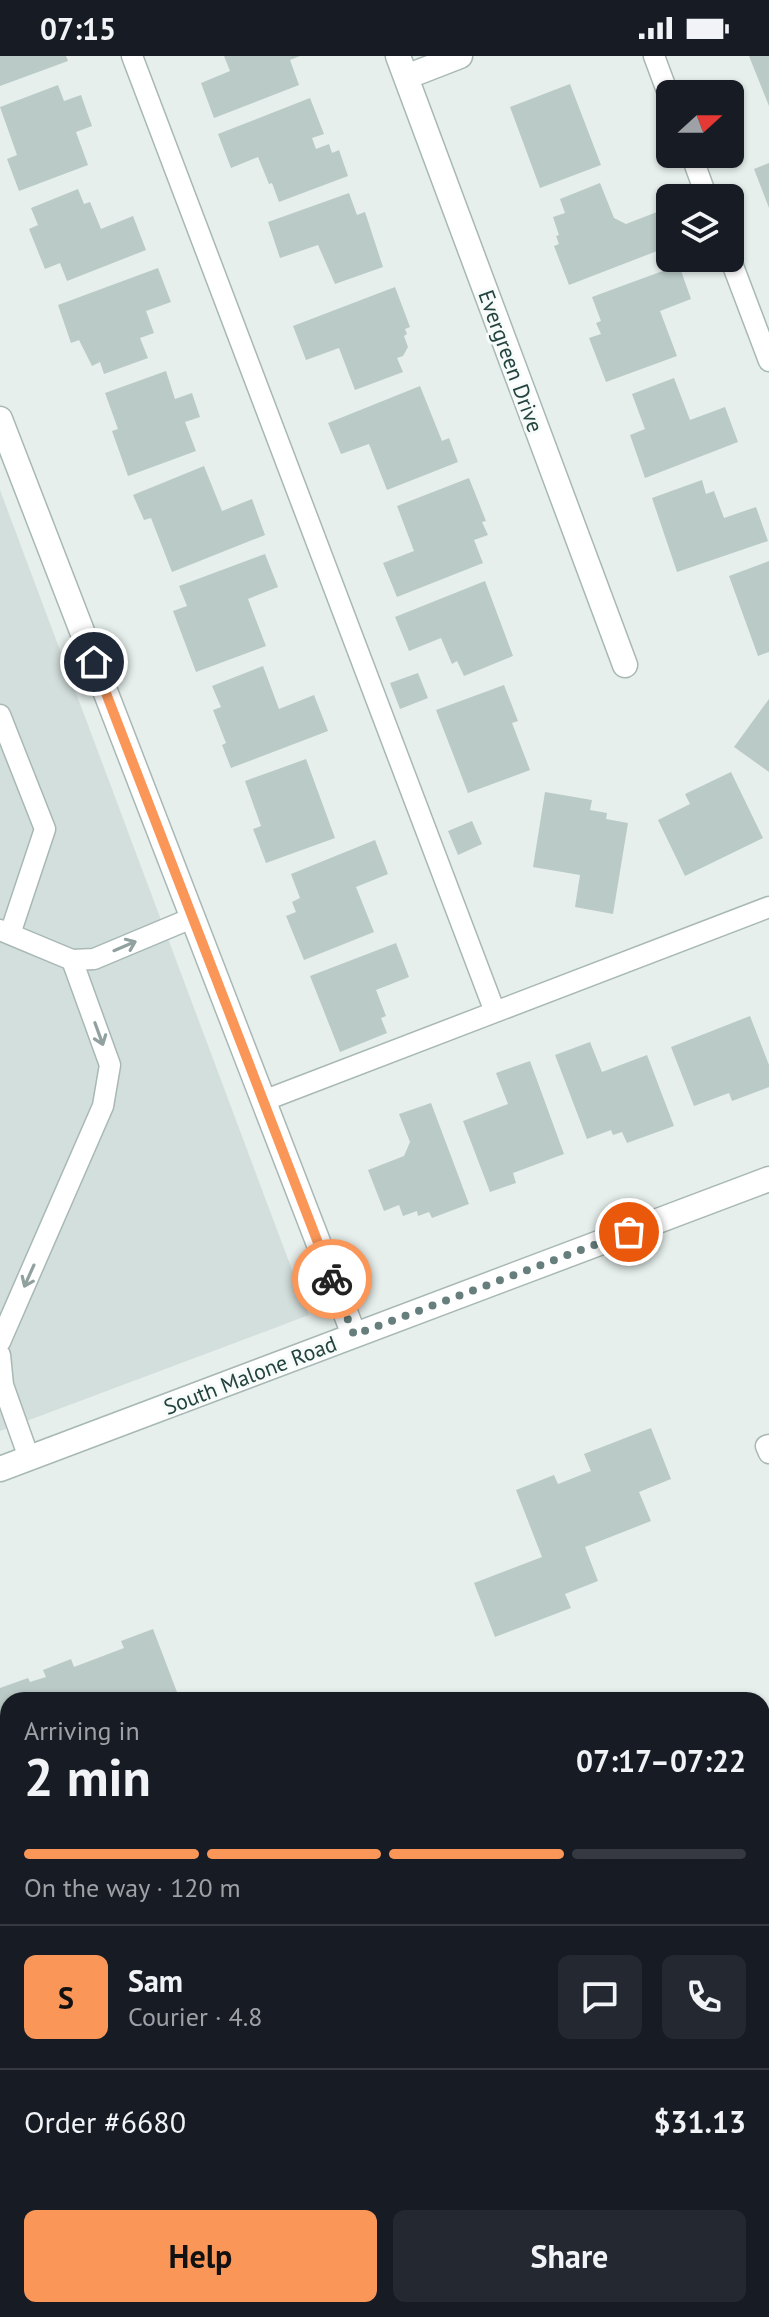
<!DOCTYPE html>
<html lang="en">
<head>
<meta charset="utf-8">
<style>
	body { margin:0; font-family:"PT Sans",sans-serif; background:#242831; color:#f1f3f6; height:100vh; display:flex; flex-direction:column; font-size:30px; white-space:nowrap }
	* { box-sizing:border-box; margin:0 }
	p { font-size:26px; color:#9ea1a6 }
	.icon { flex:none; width:44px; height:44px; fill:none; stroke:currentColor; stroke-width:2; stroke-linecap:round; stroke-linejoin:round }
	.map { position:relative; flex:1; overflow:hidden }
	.panel { position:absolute; left:0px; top:1636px; width:770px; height:626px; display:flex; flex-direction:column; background:#171b24; border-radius:24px 24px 0 0; box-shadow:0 2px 6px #0004 }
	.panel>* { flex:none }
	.needle { width:52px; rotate:69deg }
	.tools { position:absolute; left:656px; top:24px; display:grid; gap:16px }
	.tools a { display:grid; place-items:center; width:88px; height:88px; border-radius:12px; background:#171b24; box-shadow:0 2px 6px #0004; font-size:40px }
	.pin { position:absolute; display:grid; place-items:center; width:68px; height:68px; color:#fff; margin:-34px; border:4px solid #fff; border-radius:50%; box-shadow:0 2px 8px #0007 }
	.courier { position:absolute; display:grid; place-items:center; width:80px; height:80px; margin:-40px; border:6px solid #fa9758; border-radius:50%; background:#fff; color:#222; box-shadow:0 2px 10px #0007 }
	.overview em { font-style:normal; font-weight:700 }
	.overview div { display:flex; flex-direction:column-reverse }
	.overview { display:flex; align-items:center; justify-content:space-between; height:136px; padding:0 24px }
	h1 { font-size:52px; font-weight:700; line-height:60px }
	.bar { display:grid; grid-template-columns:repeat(4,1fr); gap:12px 8px; align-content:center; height:96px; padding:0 24px }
	.bar i { height:10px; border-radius:6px; background:#363941 }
	.bar .on { background:#fa9758 }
	.bar p { grid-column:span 4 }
	.line { display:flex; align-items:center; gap:20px; padding:0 24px; border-top:2px solid #363941 }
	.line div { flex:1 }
	.round { display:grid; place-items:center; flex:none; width:84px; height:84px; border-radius:12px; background:#242831 }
	.button { display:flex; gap:16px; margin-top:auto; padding:16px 24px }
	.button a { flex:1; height:92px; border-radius:12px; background:#fa9758; color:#111; font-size:32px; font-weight:700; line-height:92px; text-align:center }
	.button a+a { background:#242831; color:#f1f3f6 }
	.status { display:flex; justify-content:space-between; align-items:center; height:56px; padding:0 40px; background:#171b24; direction:ltr }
	.status svg { height:22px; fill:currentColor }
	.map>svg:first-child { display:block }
</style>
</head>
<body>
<div class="status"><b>07:15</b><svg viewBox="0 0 49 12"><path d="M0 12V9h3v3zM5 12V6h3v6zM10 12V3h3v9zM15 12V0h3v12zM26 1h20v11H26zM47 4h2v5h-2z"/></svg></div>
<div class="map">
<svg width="769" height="2261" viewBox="0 0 769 2261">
	<rect width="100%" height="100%" fill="#e6efec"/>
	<path fill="#d3dfdc" d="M0,434l309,825 -309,116z"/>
	<path fill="#bacac6" d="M0,0h66l2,5 -68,25z
		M224,0h76l-10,4 9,25 -85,33 -13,-35 29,-12z
		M749,0h20v50z
		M570,28l31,81 -61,23 -30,-81z
		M58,29l6,16 17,-6 11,31 -16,6 12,33 -69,26 -12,-32 10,-4 -17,-48z
		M310,42l14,36 -12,4 4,11 13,-5 3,9 7,-3 9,26 -69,26 -7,-19 -3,1 -11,-27 -27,11 -13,-34z
		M769,107v45l-15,-39z
		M600,127l14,35 12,6 31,-12 13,34 -101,39 -15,-39 5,-2 -3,-8 3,-1 -6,-18 12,-4 -5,-14z
		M78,133l6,15 6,-2 11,27 32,-13 13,34 -79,31 -7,-18 -15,6 -16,-40 9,-4 -7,-17z
		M349,137l8,22 8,-3 18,55 -48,17 -17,-39 -38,13 -12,-36z
		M679,209l12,34 -31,12 17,45 -71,26 -17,-44 12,-4 -5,-11 5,-2 -9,-24z
		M158,212l13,34 -25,9 8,22 -14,5 8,20 -44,16 -4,-12 -8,4 -13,-26 -8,3 -13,-38z
		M395,231l15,40 -5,2 2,5 -3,2 4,11 -5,9 -6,2 6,14 -48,18 -16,-42 -33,12 -13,-34z
		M166,315l9,28 17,-6 8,24 -15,5 11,29 -68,25 -16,-45 6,-2 -13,-36z
		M674,322l16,42 35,-13 13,35 -93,36 -15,-43 15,-6 -13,-35z
		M420,330l22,55 7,-3 9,24 -71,28 -18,-46 -28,10 -13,-31z
		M204,410l18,45 30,-12 13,36 -93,37 -21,-54 -7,2 -11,-25z
		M469,422l17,43 -4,1 6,13 -14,5 9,23 -86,34 -14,-34 31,-12 -17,-45z
		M702,424l4,14 8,-3 10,27 32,-11 12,34 -91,31 -25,-74z
		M265,498l13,33 -30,12 18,47 -70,26 -23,-61 14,-5 -8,-20z
		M769,505v91l-11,4 -29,-80z
		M485,525l28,75 -49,20 -7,-15 -5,3 -11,-26 -32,13 -14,-34z
		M263,610l16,43 35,-14 14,36 -97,37 -9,-23 4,-2 -13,-33 8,-3 -9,-21z
		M418,617l10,25 -28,11 -10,-26z
		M504,629l14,36 -6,2 18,47 -62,23 -32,-83z
		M769,643v73l-35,-25z
		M306,703l29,79 -69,25 -13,-34 8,-3 -16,-45z
		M731,716l32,66 -78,38 -27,-56 32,-16 -5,-10z
		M545,736l47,8 -2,10 17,3 -1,6 22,4 -15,91 -38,-7 5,-32 -47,-8z
		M472,765l10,23 -24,11 -10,-24z
		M375,784l13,34 -32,13 18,45 -70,28 -18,-44 10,-4 -4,-10 8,-4 -9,-24z
		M396,887l13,34 -33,13 10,26 -5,2 6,15 -47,19 -30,-76z
		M750,960l19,49v22l-37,14 -3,-8 -35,13 -23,-59z
		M590,986l12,30 45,-17 27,71 -47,17 -5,-11 -9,3 -2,-5 -24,9 -32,-84z
		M530,1005l34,93 -51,19 3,10 -26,9 -27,-71 45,-17 -12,-31z
		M431,1047l38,101 -37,14 -3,-6 -11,4 -1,-5 -14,5 -4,-11 -15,6 -16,-41 36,-14 6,-14 -11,-28z
		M651,1372l20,51 -32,13 12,29 -66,26 13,34 -33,13 6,14 -76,29 -21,-54 68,-26 -26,-67 38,-15 4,9 33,-13 -7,-17z
		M153,1573l27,71h-37l-1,-4 -11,4h-123v42l-8,3v-57l28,-10 2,4 16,-5 -3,-7 28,-11 3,8 50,-19 -3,-7z
		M8,1698v74l-8,-21v-50z"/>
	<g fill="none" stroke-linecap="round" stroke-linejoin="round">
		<defs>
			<path id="service" d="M132,0l363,956
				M654,0l16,43
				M691,98l16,44
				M730,202l39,103
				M0,659l45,114 -35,105
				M0,874l72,30 22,-1 98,-41
				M263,1045l506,-194
				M0,1286l103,-236 7,-41 -38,-105
				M0,1299l3,30 26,73
				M769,1389l-3,1 3,7"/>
			<path id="minor" d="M398,0l227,609
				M406,21l54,-21
				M0,2133l8,22
				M61,2254l7,7"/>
			<path id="tertiary" d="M0,363l354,916
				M0,1413l769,-290"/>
		</defs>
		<use href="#service" stroke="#a8b8b5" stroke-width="23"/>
		<use href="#minor" stroke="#a8b8b5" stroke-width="27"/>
		<use href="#tertiary" stroke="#a8b8b5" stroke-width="27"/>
		<use href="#service" stroke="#fff" stroke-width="20"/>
		<use href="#minor" stroke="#fff" stroke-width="24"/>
		<use href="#tertiary" stroke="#fff" stroke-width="24"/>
	</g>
	<defs><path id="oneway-shaft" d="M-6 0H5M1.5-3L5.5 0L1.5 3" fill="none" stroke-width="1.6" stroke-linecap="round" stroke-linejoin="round" transform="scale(2)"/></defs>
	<g stroke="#91a19f">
		<use href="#oneway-shaft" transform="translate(125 890) rotate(-23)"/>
		<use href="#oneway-shaft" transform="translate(99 978) rotate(70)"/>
		<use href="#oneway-shaft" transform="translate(29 1220) rotate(114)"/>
	</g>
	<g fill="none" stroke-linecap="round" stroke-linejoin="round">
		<path stroke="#677f7c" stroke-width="8" stroke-dasharray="0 14.4" d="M332,1223l22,56 275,-103"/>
		<path stroke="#fa9758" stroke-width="10" d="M94,606l238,617"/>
	</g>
	<g text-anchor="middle" stroke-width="6" stroke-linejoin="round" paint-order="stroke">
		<g font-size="22" fill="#23433f" stroke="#f7fbfa">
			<text transform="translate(511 305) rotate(70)" y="8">Evergreen Drive</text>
			<text transform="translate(250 1319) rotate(-21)" y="8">South Malone Road</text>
		</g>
	</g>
</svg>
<div class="tools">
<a><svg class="needle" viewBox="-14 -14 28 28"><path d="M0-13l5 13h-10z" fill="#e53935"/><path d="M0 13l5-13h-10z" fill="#9ea1a6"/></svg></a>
<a><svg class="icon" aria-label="layers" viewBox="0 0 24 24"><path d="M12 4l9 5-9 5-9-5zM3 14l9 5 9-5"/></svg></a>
</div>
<div class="pin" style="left:629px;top:1176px;background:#ea580c"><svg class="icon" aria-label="bag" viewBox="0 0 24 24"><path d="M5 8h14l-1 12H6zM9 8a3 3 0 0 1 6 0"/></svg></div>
<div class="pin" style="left:94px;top:606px;background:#1f2937"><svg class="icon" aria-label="home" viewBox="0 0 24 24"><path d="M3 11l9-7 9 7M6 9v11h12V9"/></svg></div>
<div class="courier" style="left:332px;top:1223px"><svg class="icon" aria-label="bike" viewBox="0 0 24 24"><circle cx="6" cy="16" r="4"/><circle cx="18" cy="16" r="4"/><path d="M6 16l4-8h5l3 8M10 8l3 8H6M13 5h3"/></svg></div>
<section class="panel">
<div class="overview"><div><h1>2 min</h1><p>Arriving in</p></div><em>07:17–07:22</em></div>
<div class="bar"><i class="on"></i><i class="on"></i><i class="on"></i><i></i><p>On the way · 120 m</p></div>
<div class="line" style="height:144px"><b class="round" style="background:#fa9758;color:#111">S</b><div><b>Sam</b><p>Courier · 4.8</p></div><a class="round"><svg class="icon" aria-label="chat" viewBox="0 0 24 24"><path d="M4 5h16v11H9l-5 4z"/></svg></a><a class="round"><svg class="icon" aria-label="phone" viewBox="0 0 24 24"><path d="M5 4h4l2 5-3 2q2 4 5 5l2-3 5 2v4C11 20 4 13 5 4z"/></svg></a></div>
<div class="line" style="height:104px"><div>Order #6680</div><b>$31.13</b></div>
<div class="button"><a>Help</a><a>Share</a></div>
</section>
</div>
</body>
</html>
